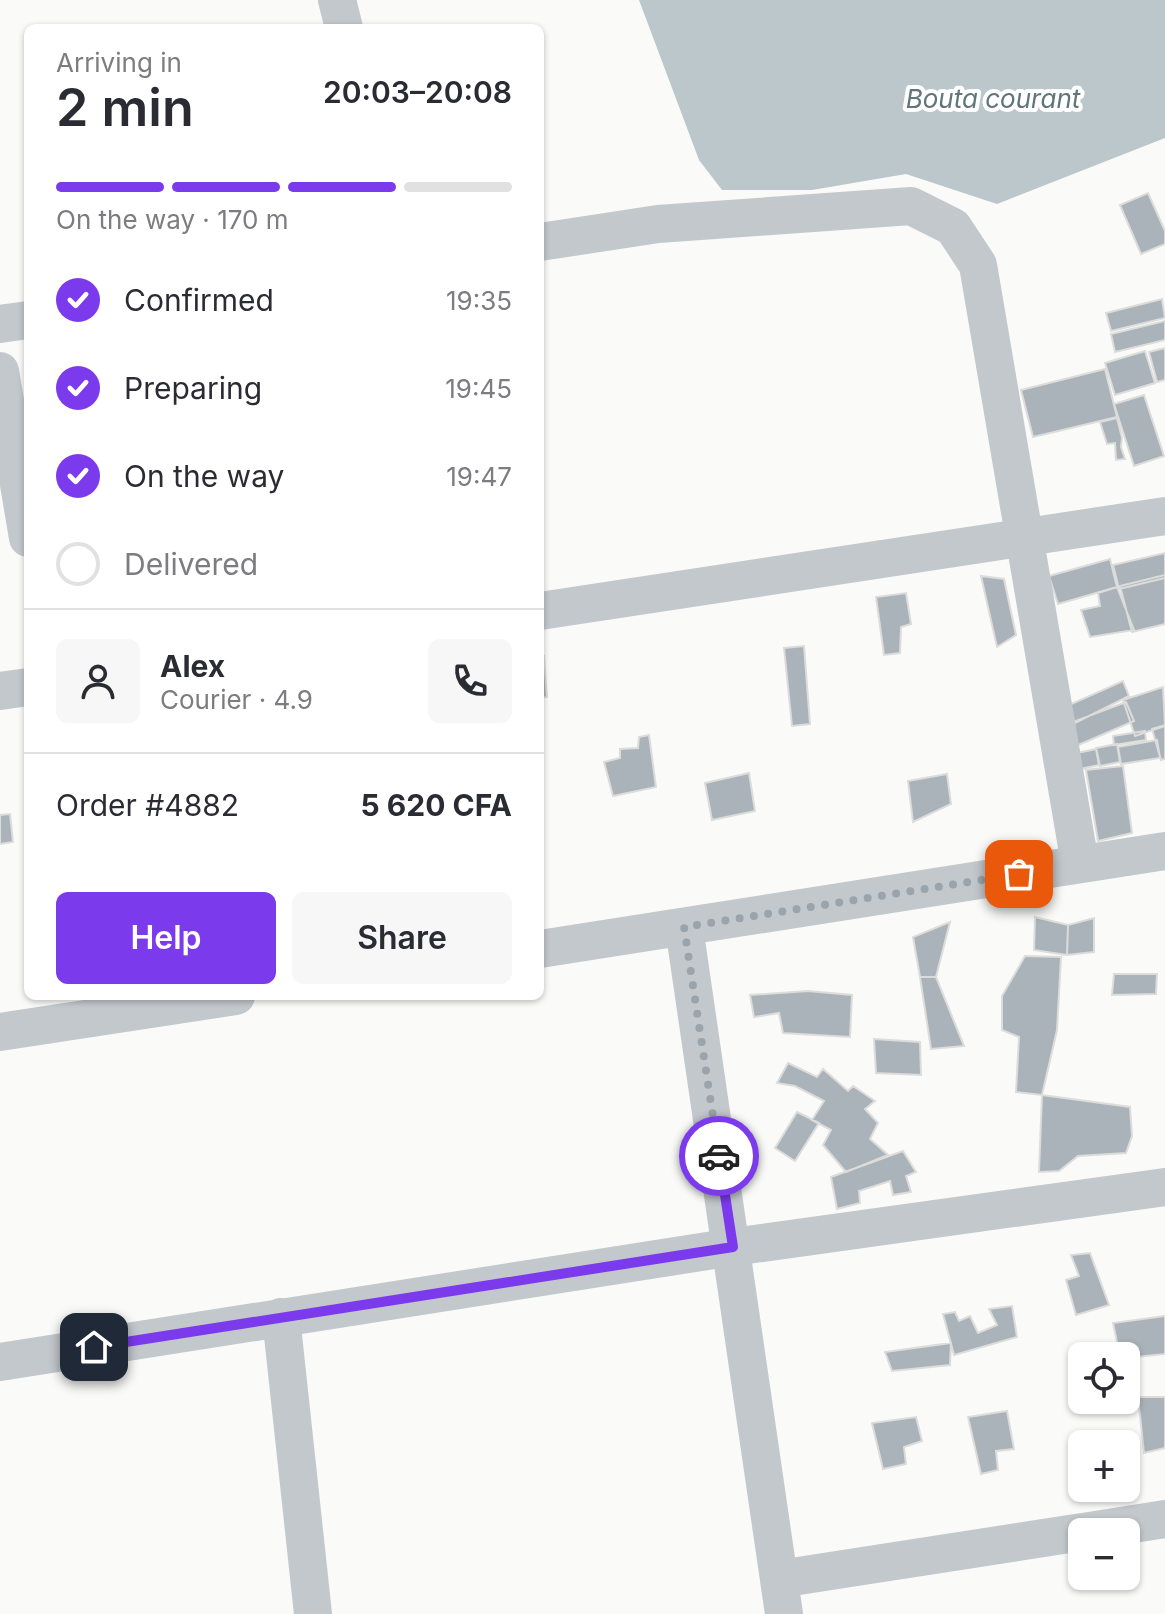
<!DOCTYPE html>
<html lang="en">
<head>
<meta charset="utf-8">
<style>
	body { margin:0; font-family:Inter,sans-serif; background:#f7f7f7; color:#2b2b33; height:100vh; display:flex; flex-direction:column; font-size:30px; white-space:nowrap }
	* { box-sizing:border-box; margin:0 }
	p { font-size:26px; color:#7c7c81 }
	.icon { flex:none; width:44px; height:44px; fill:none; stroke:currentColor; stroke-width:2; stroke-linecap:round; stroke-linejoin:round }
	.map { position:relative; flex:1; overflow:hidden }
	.panel { position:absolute; left:24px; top:24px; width:520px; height:976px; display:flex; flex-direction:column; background:#fff; border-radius:12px; box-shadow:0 2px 6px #0004 }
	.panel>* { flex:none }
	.buttons { position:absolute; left:1068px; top:1342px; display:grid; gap:16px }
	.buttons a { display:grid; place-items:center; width:72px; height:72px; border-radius:12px; background:#fff; box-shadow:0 2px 6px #0004; font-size:40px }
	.pin { position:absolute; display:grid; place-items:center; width:68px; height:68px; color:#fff; margin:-34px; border-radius:16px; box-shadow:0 4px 12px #0006 }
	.courier { position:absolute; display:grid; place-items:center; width:80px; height:80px; margin:-40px; border:6px solid #7c3aed; border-radius:50%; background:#fff; color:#222; box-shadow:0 2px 10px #0007 }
	.overview em { font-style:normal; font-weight:600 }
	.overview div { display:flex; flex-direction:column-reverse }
	.overview { display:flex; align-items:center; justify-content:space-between; height:136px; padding:0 32px }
	h1 { font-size:52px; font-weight:600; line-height:60px }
	.bar { display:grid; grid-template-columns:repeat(4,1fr); gap:12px 8px; align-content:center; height:96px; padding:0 32px }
	.bar i { height:10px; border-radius:6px; background:#e1e1e2 }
	.bar .active { background:#7c3aed }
	.bar p { grid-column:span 4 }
	.line { display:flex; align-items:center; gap:20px; padding:0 32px; border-top:2px solid #e1e1e2 }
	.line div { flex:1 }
	.round { display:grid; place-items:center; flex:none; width:84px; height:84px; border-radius:12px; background:#f7f7f7 }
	ol { padding:0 32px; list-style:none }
	li { display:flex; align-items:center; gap:24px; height:88px }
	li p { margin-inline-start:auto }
	li .icon { padding:8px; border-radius:50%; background:#7c3aed; color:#fff; stroke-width:4 }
	li:last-child { color:#7c7c81 }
	li i { width:44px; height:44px; border:4px solid #e1e1e2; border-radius:50% }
	.button { display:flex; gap:16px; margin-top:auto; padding:16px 32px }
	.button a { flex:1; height:92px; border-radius:12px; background:#7c3aed; color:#fff; font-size:32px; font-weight:600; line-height:92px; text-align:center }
	.button a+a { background:#f7f7f7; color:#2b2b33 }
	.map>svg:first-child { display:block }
</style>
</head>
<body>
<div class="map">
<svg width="1165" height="1614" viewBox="0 0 1165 1614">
	<rect width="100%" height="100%" fill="#fafaf8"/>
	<path fill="#bbc7cb" d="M639,0h526v138l-168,66 -91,-30 -94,16h-90l-23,-30z"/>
	<path fill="#aab3b9" stroke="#dcdcda" stroke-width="2" d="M1148,193l17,38v13l-24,10 -21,-49z
		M1162,299l3,19 -54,13 -5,-18z
		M1165,321v19l-50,12 -4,-18z
		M1165,348v32l-8,2 -8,-30z
		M1145,351l10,32 -40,12 -10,-32z
		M1105,369l12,48 -84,20 -12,-47z
		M1144,395l20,61 -30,10 -20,-62z
		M1117,418l5,20 -1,9 4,12 -9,1 -1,-17 -8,1 -7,-22z
		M1165,553v25l-46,11 -6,-24z
		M1110,559l7,28 -59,17 -9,-28z
		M1165,575v49l-33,8 -12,-46z
		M981,576l23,3 12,56 -19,12z
		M1117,587l17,43 -44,7 -9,-27 19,-4 -2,-13z
		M906,593l5,31 -10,3 -1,26 -16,2 -8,-58z
		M804,646l6,78 -18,2 -8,-78z
		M544,656l3,41 -7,1v-41z
		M1123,681l6,15 -54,27 -6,-18z
		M1163,687l2,39 -30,10 -12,-36z
		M1126,702l8,19 -58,25 -6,-23z
		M1165,725v34l-4,1 -9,-31z
		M1145,731l1,9 -32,5 -1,-9z
		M649,735l7,52 -43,9 -9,-34 16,-4v-9l18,-1 1,-11z
		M1157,740l3,18 -39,6 -3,-17z
		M1117,744l3,18 -20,4 -4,-18z
		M1096,749l3,16 -19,4 -3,-16z
		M1123,766l9,67 -34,8 -12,-71z
		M749,773l6,38 -43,9 -7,-37z
		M947,774l4,30 -38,18 -5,-41z
		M10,814l3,28 -13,2v-29z
		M1035,917l33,8 -1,30 -33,-5z
		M1094,918v34l-27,3 1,-30z
		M950,922l-14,55h-16l-7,-40z
		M1025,956l36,1 -4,73 -15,65 -26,-3 3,-55 -17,-7v-34z
		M1114,974h43l-1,20 -44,1z
		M920,977h16l28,69 -33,3z
		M808,991l44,4 -2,42 -67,-4 -4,-20 -25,4 -4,-22z
		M874,1039l46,3 1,33 -45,-2z
		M788,1063l29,14 6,-8 25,22 5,-5 22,15 -10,8 13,14 -8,16 18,16 -42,17 -23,-27 8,-15 -19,-10 12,-19 -29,-15 -18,-3z
		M1042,1095l88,12 2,29 -6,17 -48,3 -19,15 -20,1z
		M797,1112l22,11 -24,38 -20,-13z
		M903,1151l13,21 -10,4 5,16 -18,3 -3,-14 -31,10 1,12 -23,6 -6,-32z
		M1090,1253l19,52 -33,10 -10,-35 13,-4 -8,-21z
		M1012,1306l5,31 -63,18 -11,-41 12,-2 4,9 11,-5 8,17 19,-8 -8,-16z
		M1165,1316v38l-39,4 -6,-2 -7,-33z
		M951,1343l-1,22 -58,6 -7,-19z
		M1138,1397h27v51l-21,5z
		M1007,1411l7,38 -18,2 2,19 -17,4 -13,-57z
		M916,1417l6,24 -18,6 2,17 -23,5 -11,-46z"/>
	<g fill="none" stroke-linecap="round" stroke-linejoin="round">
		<path stroke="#c3c8cc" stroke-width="38" d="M337,0l7,28
			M540,242l118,-18 253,-18 42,21 25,38 102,599
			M0,324l28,-4
			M0,371l28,167
			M540,611l625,-95
			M0,691l28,-4
			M684,927l100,687
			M540,949l625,-98
			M0,1032l236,-36
			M281,1317l32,297
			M0,1362l733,-115 432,-60
			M1083,1532l82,-13
			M779,1579l303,-47"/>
	</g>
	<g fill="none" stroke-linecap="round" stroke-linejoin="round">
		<path stroke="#99a4ac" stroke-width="8" stroke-dasharray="0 14.4" d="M719,1156l-35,-229 335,-53"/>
		<path stroke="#7c3aed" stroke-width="10" d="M94,1347l639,-100 -14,-91"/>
	</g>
	<g text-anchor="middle" stroke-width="8" stroke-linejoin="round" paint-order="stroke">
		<g font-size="26" font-style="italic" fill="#60757c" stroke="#fff">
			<text x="993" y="108">Bouta courant</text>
		</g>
	</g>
</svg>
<div class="buttons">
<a><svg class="icon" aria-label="locate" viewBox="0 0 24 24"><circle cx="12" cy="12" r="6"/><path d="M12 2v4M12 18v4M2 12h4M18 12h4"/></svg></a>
<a>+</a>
<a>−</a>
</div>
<div class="pin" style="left:1019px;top:874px;background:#ea580c"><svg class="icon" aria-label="bag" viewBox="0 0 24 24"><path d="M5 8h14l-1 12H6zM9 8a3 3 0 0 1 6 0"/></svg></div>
<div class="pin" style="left:94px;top:1347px;background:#1f2937"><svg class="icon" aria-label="home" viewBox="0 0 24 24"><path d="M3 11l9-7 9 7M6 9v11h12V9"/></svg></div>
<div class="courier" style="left:719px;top:1156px"><svg class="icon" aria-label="car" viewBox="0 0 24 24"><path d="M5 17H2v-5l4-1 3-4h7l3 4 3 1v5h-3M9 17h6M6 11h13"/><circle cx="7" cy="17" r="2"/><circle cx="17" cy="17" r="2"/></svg></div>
<section class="panel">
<div class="overview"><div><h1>2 min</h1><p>Arriving in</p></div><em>20:03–20:08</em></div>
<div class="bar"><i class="active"></i><i class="active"></i><i class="active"></i><i></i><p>On the way · 170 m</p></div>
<ol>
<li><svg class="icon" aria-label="check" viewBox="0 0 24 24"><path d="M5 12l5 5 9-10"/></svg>Confirmed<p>19:35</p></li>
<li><svg class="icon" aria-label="check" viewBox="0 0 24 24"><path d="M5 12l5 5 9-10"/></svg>Preparing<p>19:45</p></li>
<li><svg class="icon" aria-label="check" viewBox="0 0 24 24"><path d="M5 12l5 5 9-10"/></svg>On the way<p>19:47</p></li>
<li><i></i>Delivered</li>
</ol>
<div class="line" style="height:144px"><a class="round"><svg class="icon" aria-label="person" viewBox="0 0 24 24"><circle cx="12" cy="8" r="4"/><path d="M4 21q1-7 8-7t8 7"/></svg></a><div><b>Alex</b><p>Courier · 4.9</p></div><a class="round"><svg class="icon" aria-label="phone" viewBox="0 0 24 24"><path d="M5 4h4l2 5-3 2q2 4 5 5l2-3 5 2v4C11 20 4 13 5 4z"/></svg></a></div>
<div class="line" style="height:104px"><div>Order #4882</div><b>5 620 CFA</b></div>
<div class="button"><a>Help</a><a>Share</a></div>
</section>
</div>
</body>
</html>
